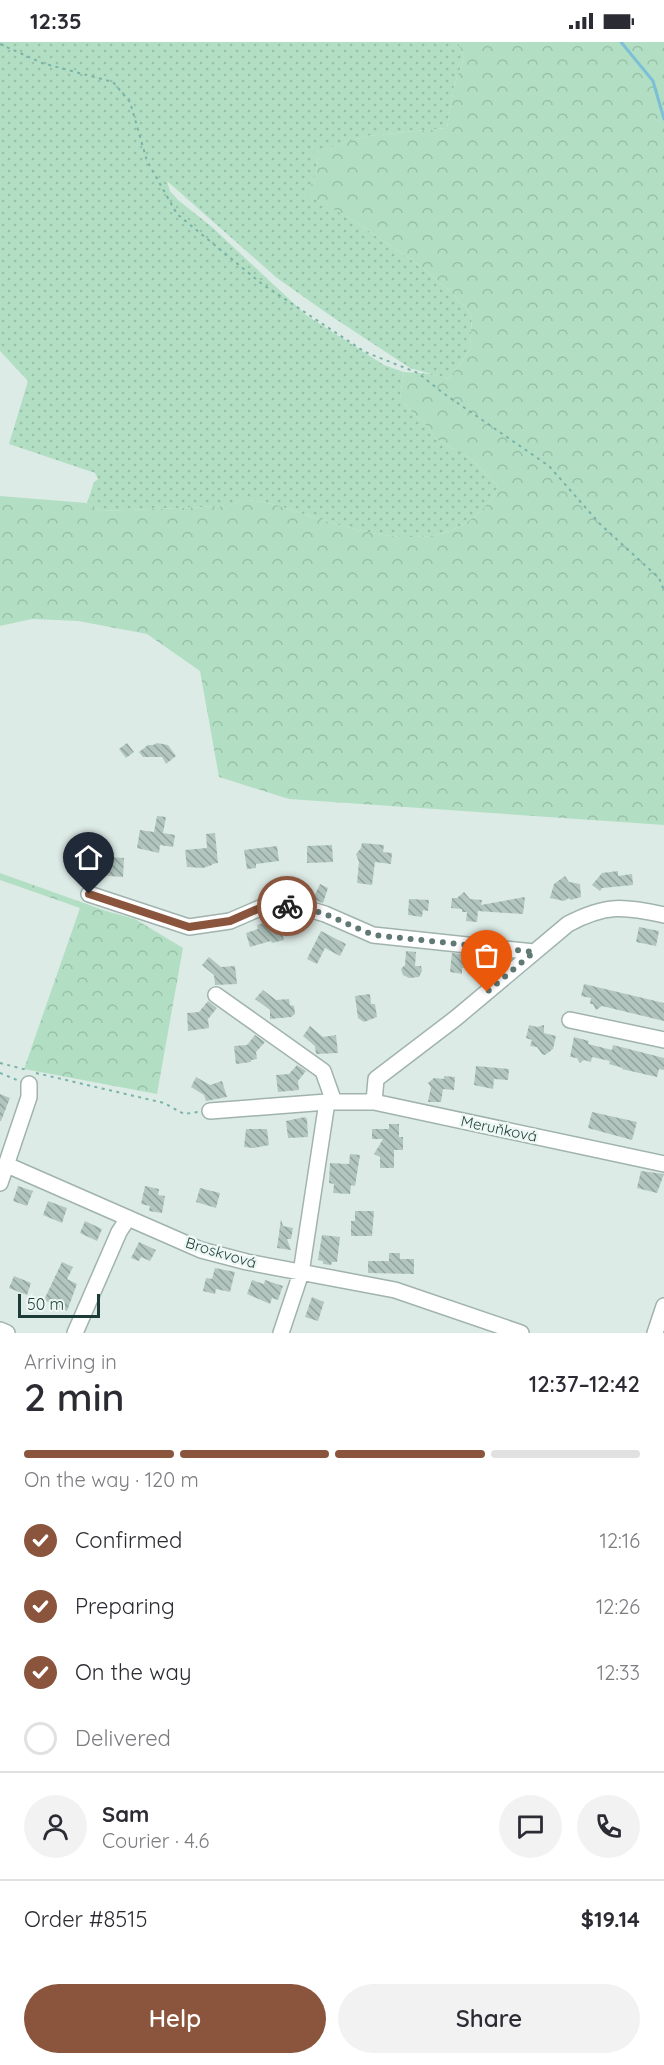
<!DOCTYPE html>
<html lang="en">
<head>
<meta charset="utf-8">
<style>
	body { margin:0; font-family:Quicksand,sans-serif; background:#f2f2f3; color:#2b2b33; height:100vh; display:flex; flex-direction:column; font-size:22px; white-space:nowrap }
	* { box-sizing:border-box; margin:0 }
	p { font-size:20px; color:#7c7c81 }
	.icon { flex:none; width:33px; height:33px; fill:none; stroke:currentColor; stroke-width:2; stroke-linecap:round; stroke-linejoin:round }
	.map { position:relative; height:1291px; overflow:hidden }
	.details { display:flex; flex-direction:column; background:#fff; flex:1 }
	.details>* { flex:none }
	.scale { position:absolute; left:18px; bottom:15px; width:82px; box-sizing:border-box; padding-left:6px; border:3px solid #1d3c37; border-top:0; font-size:16px; line-height:21px; white-space:nowrap; color:#1d3c37; -webkit-text-stroke:4px #edf7f3; paint-order:stroke }
	.pin { position:absolute; display:grid; place-items:center; width:51px; height:51px; color:#fff; margin:-62px -26px; border-radius:50% 50% 50% 0; rotate:-45deg; box-shadow:0 0 6px #0007 }
	.pin .icon { rotate:45deg }
	.courier { position:absolute; display:grid; place-items:center; width:60px; height:60px; margin:-30px; border:4px solid #8a553c; border-radius:50%; background:#fff; color:#222; box-shadow:0 2px 8px #0007 }
	.summary em { font-style:normal; font-weight:600 }
	.summary div { display:flex; flex-direction:column-reverse }
	.summary { display:flex; align-items:center; justify-content:space-between; height:102px; padding:0 24px }
	h1 { font-size:39px; font-weight:600; line-height:45px }
	.bar { display:grid; grid-template-columns:repeat(4,1fr); gap:9px 6px; align-content:center; height:72px; padding:0 24px }
	.bar i { height:8px; border-radius:4px; background:#e1e1e2 }
	.bar .on { background:#8a553c }
	.bar p { grid-column:span 4 }
	.line { display:flex; align-items:center; gap:15px; padding:0 24px; border-top:2px solid #e1e1e2 }
	.line div { flex:1 }
	.round { display:grid; place-items:center; flex:none; width:63px; height:63px; border-radius:32px; background:#f2f2f3 }
	ol { padding:0 24px; list-style:none }
	li { display:flex; align-items:center; gap:18px; height:66px }
	li p { margin-inline-start:auto }
	li .icon { padding:6px; border-radius:50%; background:#8a553c; color:#fff; stroke-width:4 }
	li:last-child { color:#7c7c81 }
	li i { width:33px; height:33px; border:3px solid #e1e1e2; border-radius:50% }
	.button { display:flex; gap:12px; margin-top:auto; padding:12px 24px }
	.button a { flex:1; height:69px; border-radius:36px; background:#8a553c; color:#fff; font-size:24px; font-weight:600; line-height:69px; text-align:center }
	.button a+a { background:#f2f2f3; color:#2b2b33 }
	.status { display:flex; justify-content:space-between; align-items:center; height:42px; padding:0 30px; background:#fff; direction:ltr }
	.status svg { height:16px; fill:currentColor }
	.map>svg:first-child { display:block }
</style>
</head>
<body>
<div class="status"><b>12:35</b><svg viewBox="0 0 49 12"><path d="M0 12V9h3v3zM5 12V6h3v6zM10 12V3h3v9zM15 12V0h3v12zM26 1h20v11H26zM47 4h2v5h-2z"/></svg></div>
<div class="map">
<svg width="664" height="1291" viewBox="0 0 664 1291">
	<defs>
		<pattern id="grass-dots" width="8" height="8" patternUnits="userSpaceOnUse" patternTransform="scale(1.5)"><rect width="8" height="8" fill="#b2dfc4"/><path d="M2 2h.1M6 6h.1" fill="none" stroke="#99c0a9" stroke-width="1.8" stroke-linecap="round"/></pattern>
		<pattern id="forest-crowns" width="20" height="18" patternUnits="userSpaceOnUse" patternTransform="scale(1.5)"><rect width="20" height="18" fill="#b2dfc4"/><path d="M2 6a3 3 0 1 1 6 0M12 15a3 3 0 1 1 6 0" fill="none" stroke="#99c0a9"/></pattern>
		<pattern id="building-back-hatch" width="6" height="6" patternUnits="userSpaceOnUse" patternTransform="scale(1.5)"><rect width="6" height="6" fill="#b2c6bf"/><path d="M-1 5l2 2M0 0l6 6M5-1l2 2" fill="none" stroke="#90a29c"/></pattern>
	</defs>
	<rect width="100%" height="100%" fill="#ddebe6"/>
	<path fill="url(#grass-dots)" d="M0,0h458l6,16 -10,28 -7,42 -81,8 -52,17 4,8 -3,15 -7,19 42,23 73,50 28,24 21,23 -2,34 -21,30 -39,-11 -82,-54 -51,-36 -110,-97 3,10 8,9 34,27 94,88 78,50 20,7 -4,25 10,13 17,16 9,13 34,19 28,28c-4,13 -12,20 -22,29 -46,42 -125,14 -176,-2 -13,-5 -41,-14 -54,-13 -6,0 -12,4 -17,6l-128,5 -14,-8 7,-21 4,-3 -3,-6 -86,-29 19,-63 -28,-30z"/>
	<path fill="url(#forest-crowns)" d="M458,0h206v783l-375,-26 -70,-22 -19,-106 -53,-37 -69,-13 -46,-2 -32,7v-130l87,7 14,8 128,-5c5,-2 11,-6 17,-6 13,-1 41,8 54,13 51,16 130,44 176,2 10,-9 18,-16 22,-29l-28,-28 -34,-19 -9,-13 -17,-16 -10,-13 4,-25 28,2 17,5 21,-30 2,-34 -21,-23 -28,-24 -73,-50 -43,-23 8,-19 3,-15 -5,-8 53,-17 81,-8 7,-42 10,-28z
		M0,831l106,38 29,8 48,29 -26,146 -133,-25 56,-161 -80,-28z"/>
	<g fill="none" stroke-linecap="round" stroke-linejoin="round">
		<path stroke="#7dbfd7" stroke-width="3" d="M621,0l32,39 11,38"/>
	</g>
	<path fill="url(#building-back-hatch)" d="M127,701l7,9 -8,6 -7,-9z
		M157,701l11,2 8,11 -10,8 -4,-7h-19l-4,-5 9,-7h5z
		M157,774l9,1 -3,16 12,2 -2,12 -13,-2 -1,8 -22,-5 3,-18 14,2z
		M215,791l3,30 -6,1v1l-9,3 -16,-1 -2,-17 22,-2 -1,-14z
		M362,801l22,2 -1,7 9,1 -1,11 -16,-2 -3,23 -15,-2 2,-21 -3,-8 5,-6z
		M332,803l1,17 -26,1v-17z
		M277,804l2,15 -23,3v4l-9,1 -3,-19z
		M98,814l26,2 -1,19 -27,-2z
		M618,829v5l14,-2 1,11 -31,3 -2,3 -8,-6 10,-12z
		M565,834l4,6 11,2 1,13 -10,3 -2,-2 -5,3 -14,-3 4,-14z
		M320,842l8,4 -5,15 -10,-4z
		M464,850l6,7 12,1 -1,5 44,-8 -2,17 -45,-3 -1,11 -11,-1 1,-9h-5v-3l-11,-1 1,-10h5z
		M409,857l20,1 -1,11 -5,-1 -1,7 -14,-2z
		M266,880l2,5 11,-3 5,16 -12,3 -1,-2 -21,6 -4,-14 12,-4 -1,-4z
		M639,885l20,4 -3,15 -20,-4z
		M321,889l25,13 -6,12 -15,-8 -8,16 -10,-5z
		M406,909l10,1 -1,14h6l1,5 -3,6 -10,1 -6,-3 -2,-6 4,-4z
		M452,911l36,4 -1,13 -25,-2v6l-12,-2z
		M209,915l12,10 14,-1 2,18 -22,1 -1,-10 -12,-10z
		M584,942l80,19v18l-62,-15 -6,4 -3,-6h-3l1,-6 -10,-2z
		M263,948l13,10 13,-1 1,6 4,1 1,8 -4,3 -21,2v-9l-15,-11z
		M370,952l1,10h4l2,13 -13,5 -6,-4 -3,-22z
		M208,959l9,7 -9,11 1,9 -21,3 -1,-18 12,-1z
		M529,983l8,2 7,-2v8l12,3 -3,13 -8,6 -3,-1 -5,-7 -7,-1 2,-6 -6,-2z
		M310,984l13,11 13,-2 2,18 -22,1 -1,-8 -12,-10z
		M255,993l10,7 -9,10 1,7 -6,1v2l-15,2 -2,-18 13,-1z
		M574,995l15,4 -1,3 24,6 1,-5 51,13v12l-5,-1 -2,8 -35,-8 1,-1 -14,-4 1,-3 -18,-4 -1,5 -7,-2 -4,3 -3,-5 -7,-1z
		M297,1023l9,6 -8,10 1,9 -21,2 -2,-17 13,-1z
		M476,1024l33,3 -1,11 -14,-1 -1,10 -19,-4z
		M444,1034l11,1 -1,13 -11,-1 -2,13h-13l3,-15 -3,-4 6,-5 10,1z
		M196,1035l14,8 12,-4 5,16 -21,4 -2,-6 -13,-8z
		M0,1052l10,4 -9,23h-1z
		M592,1070l45,10 -5,18 -44,-12z
		M305,1075l2,2 1,18 -20,1 -2,-17z
		M389,1082h10v13h4v13h-9v18h-14v-11l-6,-3 9,-15h-11v-10h17z
		M246,1087h21l2,16 -15,3 -10,-1z
		M350,1112l10,1 -5,31 -4,-1 -1,9 -17,-1 1,-9 -5,-1 1,-20 19,1z
		M641,1129l23,3 -7,19 -20,-5z
		M18,1144l15,5 -6,15 -14,-5z
		M145,1144l14,3 -1,6 7,1 -3,17 -13,-2 1,-5 -9,-2z
		M200,1146l20,5 -4,15 -20,-6z
		M48,1159l19,7 -5,15 -19,-8z
		M355,1169h19l-2,25h-21v-15h4z
		M281,1177l2,7 10,2 -2,11h-4l4,11 -14,-2z
		M85,1179l17,8 -5,12 -17,-8z
		M322,1193l18,2 -3,25h-5l-1,3 -8,-1v-3l-5,-1z
		M139,1200l17,8 -6,11 -9,-4 -2,4 -8,-3z
		M389,1211h11v6h14v15l-46,-1v-12h21z
		M62,1220l11,5 -6,12 10,5 -10,27 -23,-11z
		M215,1226l20,4 -5,20 -14,-3 -1,5 -12,-3 3,-13 6,1z
		M14,1234l17,7 -4,12 -18,-7z
		M252,1238l12,4 1,-4 18,6 -5,14 -6,-2 -2,6 -23,-10z
		M312,1255l12,5 -6,19 -13,-4z"/>
	<g fill="none" stroke-linecap="round" stroke-linejoin="round">
		<defs>
			<path id="minor" d="M89,852l100,33 41,-6 30,-13 35,-3 30,9 48,21 161,17
				M216,953l107,76 11,31
				M570,978l94,20
				M374,1060l2,-23 80,-61 112,-94c38,-20 56,-18 96,-9
				M210,1069l117,-9h47l290,62
				M7,1123l194,85 46,12 148,28 126,43
				M0,1141l29,-86v-13
				M0,1288l7,3
				M75,1291l44,-101 9,-14
				M281,1291l20,-60 26,-171
				M655,1291l9,-27"/>
		</defs>
		<use href="#minor" stroke="#a0b3ae" stroke-width="18"/>
		<path stroke="#79b2a7" stroke-width="2" stroke-dasharray="3 4.5" stroke-linecap="butt" d="M0,2l42,19 71,19 17,20 17,59 30,53 85,70 103,68 53,21 25,20 106,73 51,58 59,54 5,12
			M0,1021l27,7
			M0,1031l17,7
			M36,1031l128,30 20,11 14,-2"/>
		<use href="#minor" stroke="#fff" stroke-width="15"/>
	</g>
	<g fill="none" stroke-linecap="round" stroke-linejoin="round">
		<path stroke="#607974" stroke-width="6" stroke-dasharray="0 10.8" d="M287,864l8,-1 30,9 48,21 161,17 -47,40"/>
		<path stroke="#8a553c" stroke-width="8" d="M89,852l100,33 41,-6 30,-13 27,-2"/>
	</g>
	<g text-anchor="middle" stroke-width="5" stroke-linejoin="round" paint-order="stroke">
		<g font-size="15" fill="#1d3c37" stroke="#edf7f3">
			<text transform="translate(499 1087) rotate(12)" y="5">Meruňková</text>
			<text transform="translate(221 1211) rotate(17)" y="5">Broskvová</text>
		</g>
	</g>
</svg>
<div class="scale">50 m</div>
<div class="pin" style="left:487px;top:950px;background:#ea580c"><svg class="icon" aria-label="bag" viewBox="0 0 24 24"><path d="M5 8h14l-1 12H6zM9 8a3 3 0 0 1 6 0"/></svg></div>
<div class="pin" style="left:89px;top:852px;background:#1f2937"><svg class="icon" aria-label="home" viewBox="0 0 24 24"><path d="M3 11l9-7 9 7M6 9v11h12V9"/></svg></div>
<div class="courier" style="left:287px;top:864px"><svg class="icon" aria-label="bike" viewBox="0 0 24 24"><circle cx="6" cy="16" r="4"/><circle cx="18" cy="16" r="4"/><path d="M6 16l4-8h5l3 8M10 8l3 8H6M13 5h3"/></svg></div>
</div>
<section class="details">
<div class="summary"><div><h1>2 min</h1><p>Arriving in</p></div><em>12:37–12:42</em></div>
<div class="bar"><i class="on"></i><i class="on"></i><i class="on"></i><i></i><p>On the way · 120 m</p></div>
<ol>
<li><svg class="icon" aria-label="check" viewBox="0 0 24 24"><path d="M5 12l5 5 9-10"/></svg>Confirmed<p>12:16</p></li>
<li><svg class="icon" aria-label="check" viewBox="0 0 24 24"><path d="M5 12l5 5 9-10"/></svg>Preparing<p>12:26</p></li>
<li><svg class="icon" aria-label="check" viewBox="0 0 24 24"><path d="M5 12l5 5 9-10"/></svg>On the way<p>12:33</p></li>
<li><i></i>Delivered</li>
</ol>
<div class="line" style="height:108px"><a class="round"><svg class="icon" aria-label="person" viewBox="0 0 24 24"><circle cx="12" cy="8" r="4"/><path d="M4 21q1-7 8-7t8 7"/></svg></a><div><b>Sam</b><p>Courier · 4.6</p></div><a class="round"><svg class="icon" aria-label="chat" viewBox="0 0 24 24"><path d="M4 5h16v11H9l-5 4z"/></svg></a><a class="round"><svg class="icon" aria-label="phone" viewBox="0 0 24 24"><path d="M5 4h4l2 5-3 2q2 4 5 5l2-3 5 2v4C11 20 4 13 5 4z"/></svg></a></div>
<div class="line" style="height:78px"><div>Order #8515</div><b>$19.14</b></div>
<div class="button"><a>Help</a><a>Share</a></div>
</section>
</body>
</html>
